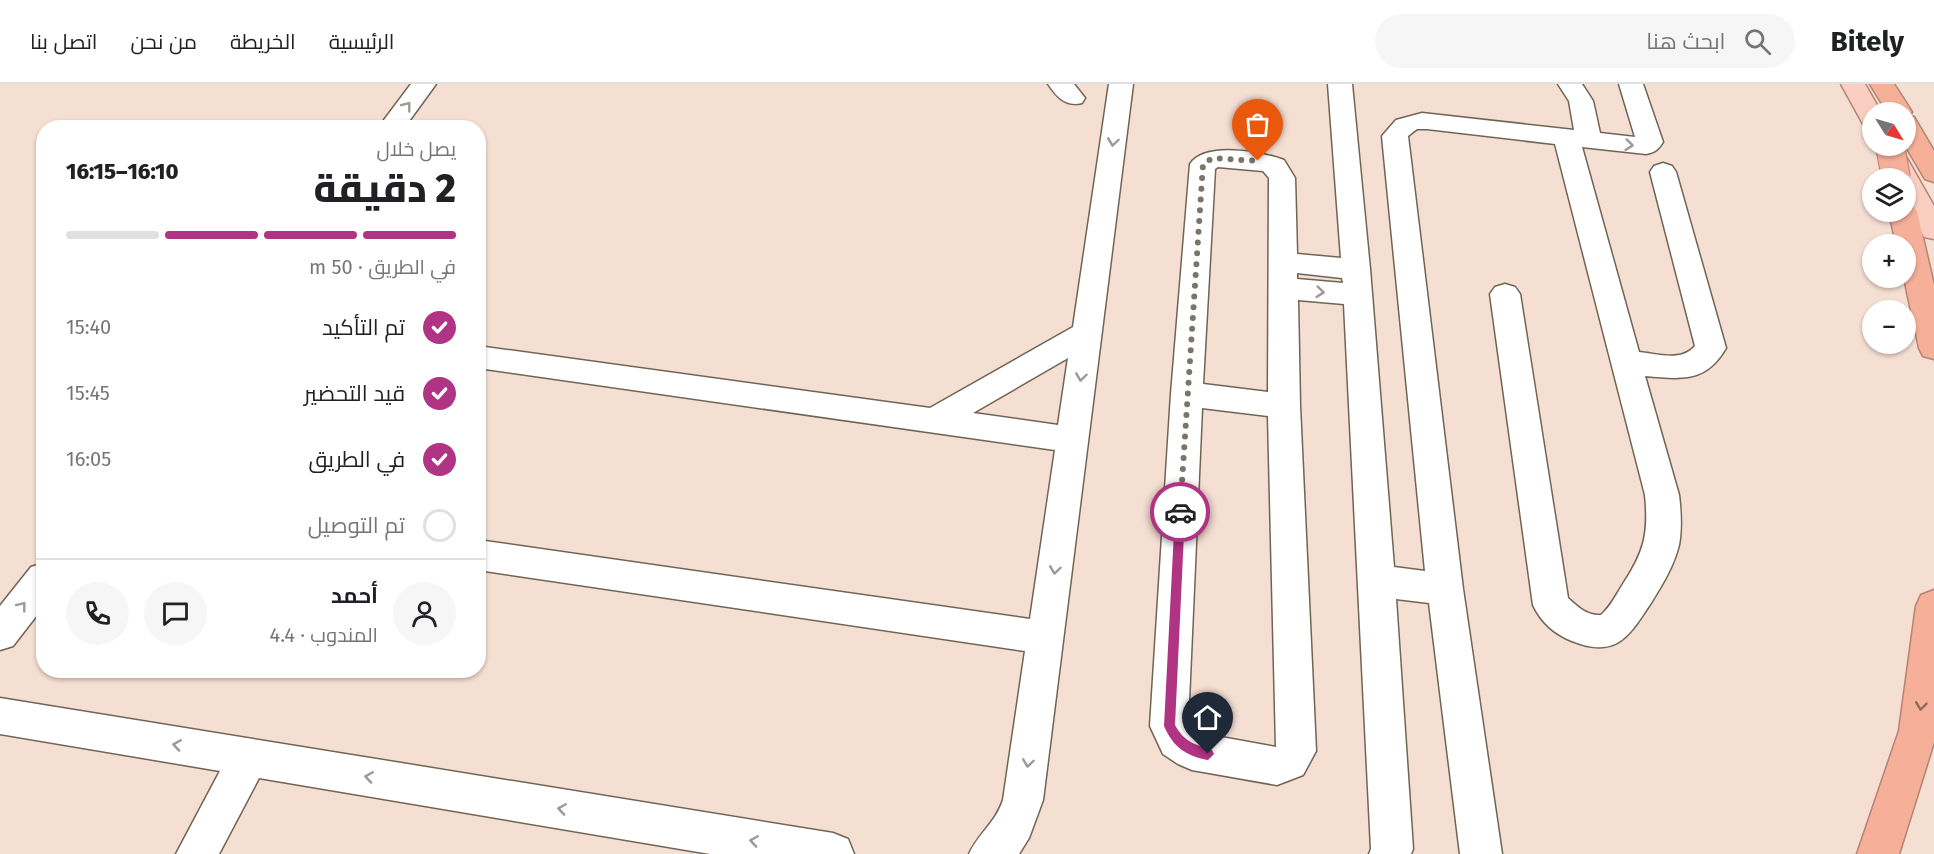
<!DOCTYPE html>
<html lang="ar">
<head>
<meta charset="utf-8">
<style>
	body { margin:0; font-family:"Fira Sans",Cairo,sans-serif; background:#f6f6f6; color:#202124; direction:rtl; height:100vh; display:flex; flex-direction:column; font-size:22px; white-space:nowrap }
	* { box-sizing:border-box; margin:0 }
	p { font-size:20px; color:#757577 }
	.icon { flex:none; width:33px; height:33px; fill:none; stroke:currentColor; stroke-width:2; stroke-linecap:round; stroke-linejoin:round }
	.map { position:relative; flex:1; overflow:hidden; direction:ltr }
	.side { position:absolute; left:36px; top:36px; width:450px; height:558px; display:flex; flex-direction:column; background:#fff; border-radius:24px; box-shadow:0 2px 4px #0004; direction:rtl }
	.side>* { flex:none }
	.needle { width:39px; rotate:127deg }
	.controls { position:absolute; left:1862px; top:18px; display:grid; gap:12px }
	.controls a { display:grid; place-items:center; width:54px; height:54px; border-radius:50%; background:#fff; box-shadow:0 2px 4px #0004; font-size:30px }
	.pin { position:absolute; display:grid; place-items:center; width:51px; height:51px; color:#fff; margin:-62px -26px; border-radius:50% 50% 50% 0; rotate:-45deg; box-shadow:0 0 6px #0007 }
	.pin .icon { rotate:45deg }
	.courier { position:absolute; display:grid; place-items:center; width:60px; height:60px; margin:-30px; border:4px solid #b03384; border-radius:50%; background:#fff; color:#222; box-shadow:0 2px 8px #0007 }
	.headline em { font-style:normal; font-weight:800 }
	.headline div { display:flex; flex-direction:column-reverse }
	.headline { display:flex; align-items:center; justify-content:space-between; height:102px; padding:0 30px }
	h1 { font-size:39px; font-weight:800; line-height:45px }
	.bar { display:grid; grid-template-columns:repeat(4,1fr); gap:9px 6px; align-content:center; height:72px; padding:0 30px }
	.bar i { height:8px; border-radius:4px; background:#e0e0e0 }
	.bar .on { background:#b03384 }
	.bar p { grid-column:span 4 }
	.line { display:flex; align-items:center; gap:15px; padding:0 30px; border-top:2px solid #e0e0e0 }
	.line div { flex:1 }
	.round { display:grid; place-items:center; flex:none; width:63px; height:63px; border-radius:32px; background:#f6f6f6 }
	ol { padding:0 30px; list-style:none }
	li { display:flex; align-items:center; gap:18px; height:66px }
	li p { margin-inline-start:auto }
	li .icon { padding:6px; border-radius:50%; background:#b03384; color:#fff; stroke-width:4 }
	li:last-child { color:#757577 }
	li i { width:33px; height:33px; border:3px solid #e0e0e0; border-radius:50% }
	header { display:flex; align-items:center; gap:36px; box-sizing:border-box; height:84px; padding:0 30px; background:#fff; border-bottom:2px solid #e0e0e0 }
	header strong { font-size:28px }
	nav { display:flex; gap:33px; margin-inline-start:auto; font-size:21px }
	.search { width:420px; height:54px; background:#f6f6f6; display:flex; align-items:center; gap:15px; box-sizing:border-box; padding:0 21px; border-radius:33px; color:#757577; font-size:22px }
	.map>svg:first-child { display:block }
</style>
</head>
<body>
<header>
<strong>Bitely</strong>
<div class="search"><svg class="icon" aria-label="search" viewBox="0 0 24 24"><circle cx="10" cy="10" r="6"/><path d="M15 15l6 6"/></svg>ابحث هنا</div>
<nav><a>الرئيسية</a><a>الخريطة</a><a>من نحن</a><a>اتصل بنا</a></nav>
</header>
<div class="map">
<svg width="1934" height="770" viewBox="0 0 1934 770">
	<rect width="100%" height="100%" fill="#f8ecd8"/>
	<path fill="#f5ded2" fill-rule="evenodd" d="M0,0h1934v770h-1934zM1872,28h33v34h-33zM44,44h434v542h-434zM1872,94h33v34h-33zM1872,160h33v34h-33zM1872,226h33v34h-33z"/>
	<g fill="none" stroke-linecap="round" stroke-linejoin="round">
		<defs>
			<path id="minor" d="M411,0h25l-32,44h-26z
				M1048,0h26l11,14 -3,5c-17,4 -25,-6 -34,-19z
				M1109,0h24l-90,716 -14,38 -10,16h-50c9,-20 27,-32 34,-54l22,-149 -547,-81v-30l552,79 25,-169 -577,-82v-22l452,62 143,-81zM1068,274l-10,67 -85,-12z
				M1328,0h24l18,185 24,298 31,4 -43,-435 14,-16 26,-7 152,17 -5,-29 -11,-17h24l11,17 7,32 35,4 -16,-53h24l20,58c-5,8 -8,10 -17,12l-64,-7 57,205c20,2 42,10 56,-6l-45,-174 4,-6 9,-3 9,3 4,6 50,176c-20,35 -45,31 -81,28l34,119c2,17 3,34 0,50 -5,21 -17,40 -28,58 -22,33 -34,56 -79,38 -18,-7 -31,-19 -39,-36l-43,-311 5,-7 10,-3 10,3 5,7 48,304c10,9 19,18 33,17 10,-9 15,-20 22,-31 21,-32 26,-50 22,-89l-90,-351 -128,-15h-10l-9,7 55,453 39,265h-42l-31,-251 -33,-4 17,250 -2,5h-42l2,-5 -27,-545 -46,-4 2,106 16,345 -13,24 -26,10 -85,-15 -14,-6 -15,-10 -13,-28 21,-332 19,-230c15,-23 72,-12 94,-4l11,18 2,76 44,4zM1218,83l45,4 6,7 -1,214 -65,-8 12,-215zM1297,189l45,5 1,5 -46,-4zM1202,324l66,8 8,331 -77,-14 -11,-9z
				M44,479v43l-31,40 -13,4v-44l31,-39z
				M0,614l833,135 15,6 6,15h-144l-451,-76 -40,76h-43l44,-83 -220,-37z"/>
			<path id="major" d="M1841,0h24l16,28h-9v15l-9,-3z
				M1874,62h26l34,60v33l-10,-2 -19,-35v-24h-13z"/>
			<path id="highway" d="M1870,0h24l18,28 -3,4 5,1 20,34v31l-9,-3 -20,-34v-33h-18z
				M1905,119l8,3 4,6 17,73v74l-11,-3 -4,-8 -15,-70 1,-34h-9l-7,-32h16z
				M1934,506v152l-35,112h-42l42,-123 17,-125 5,-11z"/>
		</defs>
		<use href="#minor" stroke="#706554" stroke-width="3"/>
		<use href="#major" stroke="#b48473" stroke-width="3"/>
		<use href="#highway" stroke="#b48473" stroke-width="3"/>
		<use href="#minor" fill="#fff" fill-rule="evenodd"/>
		<use href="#major" fill="#facfc2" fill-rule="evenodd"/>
		<use href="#highway" fill="#f6af99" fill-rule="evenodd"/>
		<defs>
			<path id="highway-bridge" d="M1890,62l6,32"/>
		</defs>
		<use href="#highway-bridge" stroke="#b48473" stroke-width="30" stroke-linecap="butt"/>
		<use href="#highway-bridge" stroke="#f6af99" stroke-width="28"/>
	</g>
	<defs><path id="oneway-chevron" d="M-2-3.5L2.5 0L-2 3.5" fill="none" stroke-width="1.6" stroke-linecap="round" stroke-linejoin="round" transform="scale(1.5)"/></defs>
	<g stroke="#9c9996">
		<use href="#oneway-chevron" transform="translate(407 22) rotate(-52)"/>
		<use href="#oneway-chevron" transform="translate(1113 58) rotate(98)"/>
		<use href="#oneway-chevron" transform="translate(1629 61) rotate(6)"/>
		<use href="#oneway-chevron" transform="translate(1320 208) rotate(6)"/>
		<use href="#oneway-chevron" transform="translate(1081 293) rotate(98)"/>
		<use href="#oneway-chevron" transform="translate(1055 486) rotate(98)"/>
		<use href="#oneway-chevron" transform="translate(22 522) rotate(-52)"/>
		<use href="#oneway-chevron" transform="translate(177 661) rotate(-171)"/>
		<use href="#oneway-chevron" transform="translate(1028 679) rotate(98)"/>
		<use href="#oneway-chevron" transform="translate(369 693) rotate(-171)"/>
		<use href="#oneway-chevron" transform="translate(562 725) rotate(-171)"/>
		<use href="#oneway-chevron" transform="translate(754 757) rotate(-171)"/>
	</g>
	<use stroke="#8e6b5d" href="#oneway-chevron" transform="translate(1921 622) rotate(97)"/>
	<path fill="#b03384" d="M1180,424l5,4 -10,213c10,18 20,19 37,25l2,4 -6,6c-22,-4 -35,-13 -44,-34l11,-214z"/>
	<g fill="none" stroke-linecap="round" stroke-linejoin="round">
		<path stroke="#7b7468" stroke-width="6" stroke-dasharray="0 10.8" d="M1180,428l23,-348 10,-6 45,3"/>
	</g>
</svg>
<div class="controls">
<a><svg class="needle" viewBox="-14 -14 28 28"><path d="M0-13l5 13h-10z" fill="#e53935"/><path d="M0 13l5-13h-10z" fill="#757577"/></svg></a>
<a><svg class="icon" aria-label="layers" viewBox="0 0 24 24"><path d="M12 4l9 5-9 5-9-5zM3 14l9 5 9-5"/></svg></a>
<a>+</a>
<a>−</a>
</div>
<div class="pin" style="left:1258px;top:77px;background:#ea580c"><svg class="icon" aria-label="bag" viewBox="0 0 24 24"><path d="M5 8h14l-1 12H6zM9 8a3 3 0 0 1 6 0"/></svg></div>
<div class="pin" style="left:1208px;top:670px;background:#1f2937"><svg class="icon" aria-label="home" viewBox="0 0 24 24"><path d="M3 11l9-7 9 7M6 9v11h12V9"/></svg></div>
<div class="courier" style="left:1180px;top:428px"><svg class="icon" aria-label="car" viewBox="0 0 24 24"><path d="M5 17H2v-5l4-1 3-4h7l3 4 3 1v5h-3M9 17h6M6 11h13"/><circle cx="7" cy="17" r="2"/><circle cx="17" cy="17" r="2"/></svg></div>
<section class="side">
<div class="headline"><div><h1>2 دقيقة</h1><p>يصل خلال</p></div><em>16:10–16:15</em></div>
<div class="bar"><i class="on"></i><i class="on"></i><i class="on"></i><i></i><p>في الطريق · 50 m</p></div>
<ol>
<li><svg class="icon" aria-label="check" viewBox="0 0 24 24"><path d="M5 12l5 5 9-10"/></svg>تم التأكيد<p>15:40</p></li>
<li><svg class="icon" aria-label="check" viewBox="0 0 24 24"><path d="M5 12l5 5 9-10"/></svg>قيد التحضير<p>15:45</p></li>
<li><svg class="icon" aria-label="check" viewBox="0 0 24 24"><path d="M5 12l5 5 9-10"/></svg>في الطريق<p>16:05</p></li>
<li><i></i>تم التوصيل</li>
</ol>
<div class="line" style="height:108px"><a class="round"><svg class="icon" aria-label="person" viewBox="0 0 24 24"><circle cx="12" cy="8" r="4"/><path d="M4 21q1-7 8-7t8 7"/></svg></a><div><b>أحمد</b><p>المندوب · 4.4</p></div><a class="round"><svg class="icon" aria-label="chat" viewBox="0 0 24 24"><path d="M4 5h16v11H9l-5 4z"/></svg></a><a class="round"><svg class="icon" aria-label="phone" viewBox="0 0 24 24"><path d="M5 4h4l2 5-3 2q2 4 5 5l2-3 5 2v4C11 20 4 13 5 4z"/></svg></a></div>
</section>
</div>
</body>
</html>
